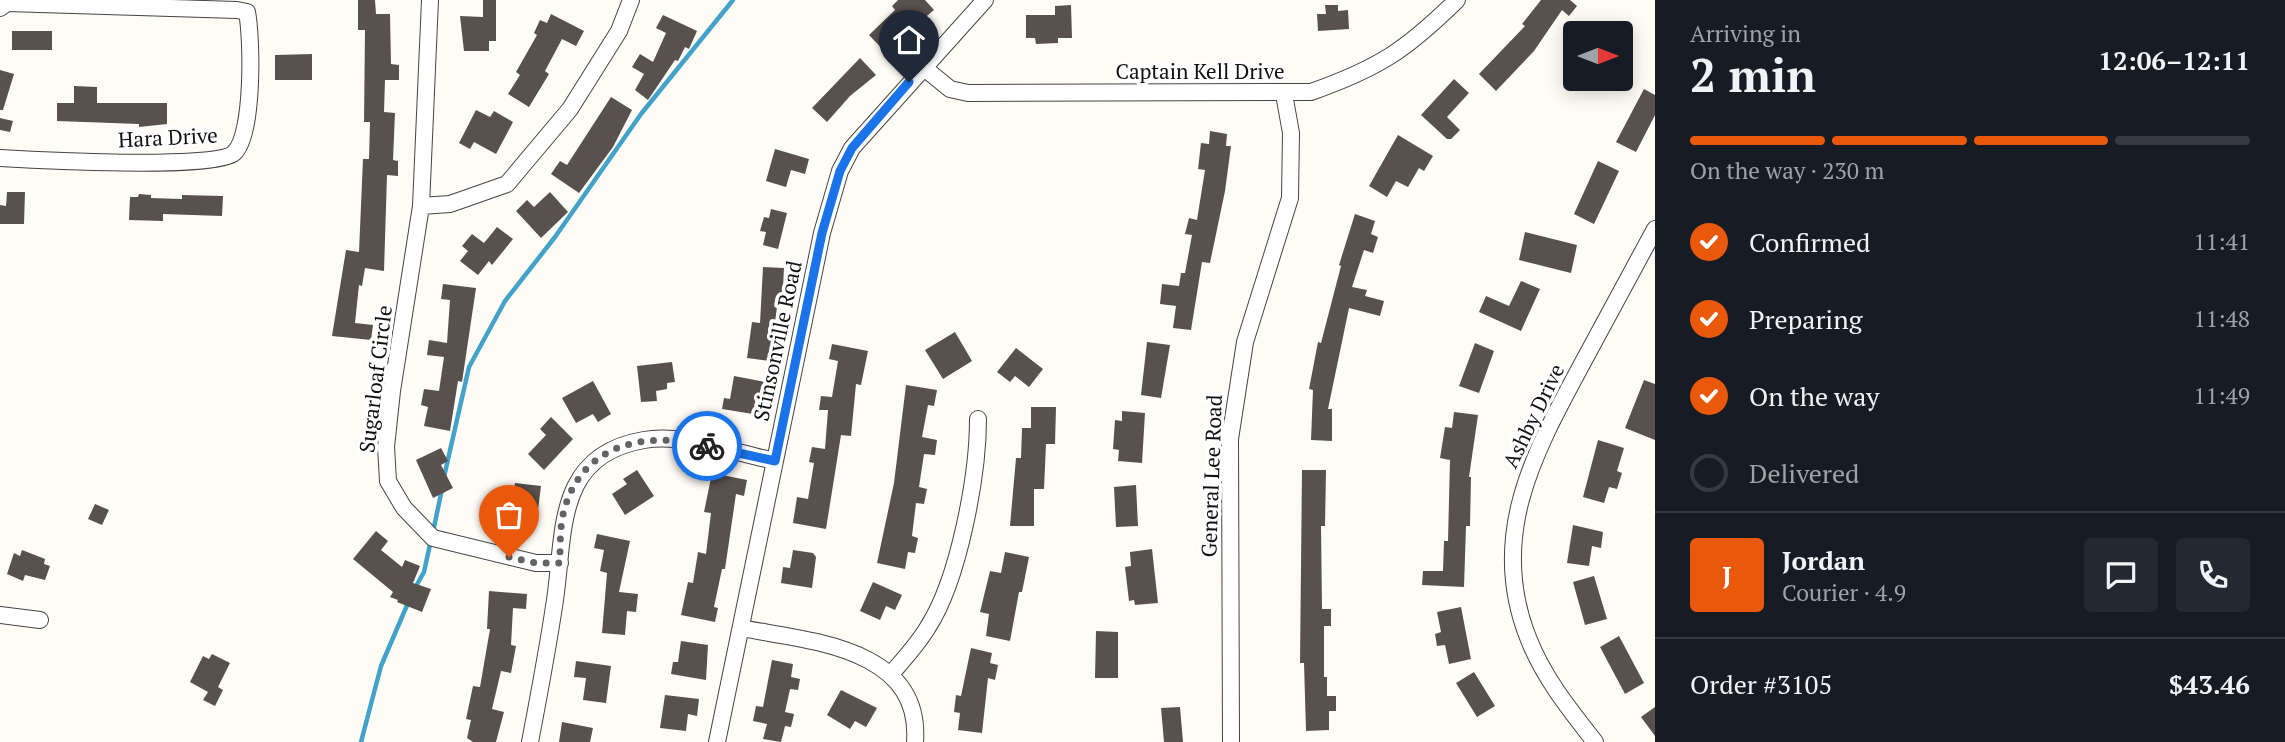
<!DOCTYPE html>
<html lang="en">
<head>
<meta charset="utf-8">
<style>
	body { margin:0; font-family:"PT Serif",serif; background:#242831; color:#f1f3f6; height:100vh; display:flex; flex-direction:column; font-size:26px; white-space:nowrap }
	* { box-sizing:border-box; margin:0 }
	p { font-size:23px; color:#9ea1a6 }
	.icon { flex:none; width:38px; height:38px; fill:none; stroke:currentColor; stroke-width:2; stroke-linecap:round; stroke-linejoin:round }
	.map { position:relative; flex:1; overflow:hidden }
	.drawer { display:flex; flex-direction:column; background:#171b24; width:630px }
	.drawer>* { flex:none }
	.needle { width:46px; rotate:90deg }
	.buttons { position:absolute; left:1563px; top:21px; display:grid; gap:14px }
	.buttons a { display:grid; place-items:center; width:70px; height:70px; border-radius:7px; background:#171b24; box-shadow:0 4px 18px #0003; font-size:35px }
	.pin { position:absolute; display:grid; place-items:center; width:60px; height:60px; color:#fff; margin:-72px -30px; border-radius:50% 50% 50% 0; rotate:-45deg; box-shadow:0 0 7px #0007 }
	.pin .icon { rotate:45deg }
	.courier { position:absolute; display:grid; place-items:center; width:70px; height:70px; margin:-35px; border:5px solid #1a73e8; border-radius:50%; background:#fff; color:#222; box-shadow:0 2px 9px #0007 }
	.overview em { font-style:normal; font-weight:700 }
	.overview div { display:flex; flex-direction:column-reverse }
	.overview { display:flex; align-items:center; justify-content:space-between; height:119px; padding:0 35px }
	h1 { font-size:46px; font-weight:700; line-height:52px }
	.bar { display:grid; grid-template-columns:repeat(4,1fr); gap:10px 7px; align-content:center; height:84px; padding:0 35px }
	.bar i { height:9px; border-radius:5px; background:#363941 }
	.bar .current { background:#ea580c }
	.bar p { grid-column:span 4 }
	.line { display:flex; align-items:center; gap:18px; padding:0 35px; border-top:2px solid #363941 }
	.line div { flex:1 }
	.round { display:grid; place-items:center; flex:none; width:74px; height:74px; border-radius:7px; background:#242831 }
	ol { padding:0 35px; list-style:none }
	li { display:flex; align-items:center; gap:21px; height:77px }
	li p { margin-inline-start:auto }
	li .icon { padding:7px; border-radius:50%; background:#ea580c; color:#fff; stroke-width:4 }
	li:last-child { color:#9ea1a6 }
	li i { width:38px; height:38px; border:4px solid #363941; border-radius:50% }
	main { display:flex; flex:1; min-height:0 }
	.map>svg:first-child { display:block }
</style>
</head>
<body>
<main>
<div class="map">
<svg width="1655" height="742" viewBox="0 0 1655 742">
	<rect width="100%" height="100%" fill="#fffcf5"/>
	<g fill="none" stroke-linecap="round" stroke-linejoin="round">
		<path stroke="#43a2ca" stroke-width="4.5" d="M444,477l25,-110 36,-66 50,-64 86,-123 92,-114
			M433,532l9,-43
			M415,588l9,-16 7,-32
			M361,742l20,-76 27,-63"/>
	</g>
	<path fill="#59514d" d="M358,0h17l1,14h14l1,50 8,1v15h-14l-1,32 11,1 -2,47 5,1v15l-11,-1 -3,96 -19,-3 -3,18 -3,-1 -4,38 18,2 -2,15 -39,-4 14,-86 13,2 4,-93h6l1,-37h-6l1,-92h-7z
		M483,0h13v41h-7v10h-25l-4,-35 23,1z
		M898,0h27l9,10 -12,10 -6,-7 -22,21 10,10 -14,13 -21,-22 26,-25 -3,-4z
		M1541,0h29l7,6 -8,10 -7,-6 -28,41 -38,40 -17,-17 46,-48 -3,-2z
		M1071,5l1,33h-14v5l-22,1 -1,-6h-9v-23h29v-9z
		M1325,5h13v6l10,-1 1,19 -31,2 -1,-17h9z
		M551,14l33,17 -8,15 -14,-7 -17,32 4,3 -20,33 -21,-13 12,-19 -4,-3 21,-37 -3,-2 6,-13 7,3z
		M663,15l34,16 -8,18 -4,-2 -7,14 -3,-1 -27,40 -13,-10 9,-16 -12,-7 8,-13 13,8 13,-29 -10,-5z
		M12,31h40v19h-40z
		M312,54v26h-37v-25z
		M860,58l16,17 -26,21 -23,26 -15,-14z
		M0,70l14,4 -11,36h-3z
		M1454,79l15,14 -22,24 13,13 -9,9h-4l-26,-24z
		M74,86l23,1v16h70v21l-28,3v-3l-82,-3v-18h17z
		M1644,89l11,6v20l-19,37 -20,-10z
		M611,97l21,13 -19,37 -34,46 -28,-19 9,-13 7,4z
		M476,110l14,7 4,-6 19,11 -17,32 -22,-12 -4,7 -11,-6z
		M0,118l13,3 -3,11 -10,-2z
		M1210,131l17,3 -1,12h5l-6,45 -15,72 -8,-1 -11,68 -18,-2 3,-22 -16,-2 2,-20 17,2 2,-13h4l7,-38 -7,-1 4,-16 8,2 8,-50 -7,-1 3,-26 8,1z
		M1398,135l35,21 -9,15 -5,-3 -11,19 -12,-6 -9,16 -18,-11z
		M775,149l34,10 -4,15 -14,-4 -5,17 -20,-6z
		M1598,161l21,10 -25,53 -20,-10z
		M7,192h18l-1,32h-24v-19l6,1z
		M550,192l18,20 -27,26 -25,-27 11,-11 7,7z
		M139,194l12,1v3l31,1v-4l41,1 -1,20 -59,-2v7l-34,-1 1,-23h8z
		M771,209l16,4 -9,36 -15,-4 3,-13 -6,-1 4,-14 5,1z
		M1355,214l20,7 -4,13 7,3 -5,16 -9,-3 -12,37 15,3 -2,6 19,5 -4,15 -31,-8 -21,101h4v32l-21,-1 2,-50 -4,-1 9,-47 3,1 20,-77 -2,-1z
		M497,227l16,12 -21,26 -3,-4 -11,14 -18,-14 8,-10 -6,-5 10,-12 12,9z
		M1525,232l52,13 -6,28 -52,-13z
		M763,267l21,1 -2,39h-5l-7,54 -23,-3 5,-36 8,1z
		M1521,281l19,8 -19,42 -42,-19 7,-16 23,10z
		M443,284l33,4 -14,94 -4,-1 -8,50 -26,-5 4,-19 -7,-2 3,-16 15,2 5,-34 -17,-2 2,-15 18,3 3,-43 -9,-1z
		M955,332l17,29 -29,18 -18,-29z
		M1147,342l23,3 -9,53 -20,-3z
		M1475,343l19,8 -15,42 -20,-7z
		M832,344l36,7 -7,34 -5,-1 -5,52 -10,-1 -15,94 -33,-6 4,-26 11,2 6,-36 -5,-1 3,-15 13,2 3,-39h-9l2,-14 11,1 6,-36 -9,-2z
		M1016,348l27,21 -14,18 -14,-11 -5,6 -13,-10z
		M672,362l3,20 -8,1v6l-11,2 1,10 -16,1 -4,-36z
		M734,376l32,6 -2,17 -8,-2 -3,17 -31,-5 2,-11 6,1z
		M1644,380l11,4v56l-30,-12z
		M593,381l18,33 -13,8 -5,-8 -17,9 -14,-25z
		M906,385l31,5 -3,16 -6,-1 -6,32 15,3 -2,15 -11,-1 -5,33 8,2 -3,15 -8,-1 -4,33 6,2 -3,15 -7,-1 -3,17 -28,-6 17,-80z
		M1031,407h25l-1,37h-9l-2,45h-10v37h-24l6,-68h5l1,-30h9z
		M1122,411l23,2 -3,50 -24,-2 1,-11 -6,-1 2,-29 7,1z
		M1454,412l24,3 -9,62h2l-1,49h-4l-2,61 -42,-2 1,-14h20l1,-30h4l2,-81 -10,-2 5,-31 7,1z
		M551,417l22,22 -29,31 -16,-16 18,-19 -6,-6z
		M1598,440l26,8 -7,23 5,2 -5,16 -8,-2 -5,16 -21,-6z
		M441,448l7,13 -7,4 12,23 -20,10 -17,-38z
		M637,470l17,26 -29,19 -13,-21 15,-10 -4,-5z
		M1302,470h24l-1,56h-4l1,83h9v17h-7v51h3v19h9v15h-7v19l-23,1 -2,-68h-4z
		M712,473l35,7 -3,16 -8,-2 -11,75h-3l-8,38 4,1 -3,14 -34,-7 7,-33 5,1 5,-31 8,2 5,-41 -7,-1z
		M515,483l26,3 -3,24 -9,-1 -1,13 -18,-2z
		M1136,485l2,41 -22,1 -2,-40z
		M95,504l14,6 -7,15 -14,-6z
		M1573,525l30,7 -2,16 -9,-2 -3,20 -22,-3z
		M376,531l12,10 -7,9 21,17 3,-7 15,6 -7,17 18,6 -9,23 -25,-10 1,-2 -8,-3 3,-5 -40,-33z
		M597,534l33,7 -11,51 19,2 -2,18 -9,-1 -2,24 -23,-2 5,-60 -7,-2 4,-21 -10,-2z
		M1152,549l6,54 -23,2 -1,-5 -5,1 -4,-34 6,-1 -1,-14z
		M22,550l23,9 -1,5 6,2 -5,14 -20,-5 -2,6 -16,-7 7,-21 6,3z
		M793,550l20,3 3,4 -4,31 -31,-5 2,-16 7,1z
		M1005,552l24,5 -7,35h-3l-9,49 -24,-5 3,-22 -9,-2 10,-41 11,2z
		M1594,576l13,43 -22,6 -12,-43z
		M873,582l29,13 -7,15 -9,-4 -6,14 -20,-9z
		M489,591l38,3 -1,15 -13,-1 -2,37 5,1 -5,27 -10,-2 -9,38 12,3 -8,30h-23l-6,-4 4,-18 -5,-1 7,-33 7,1 10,-58h-3z
		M1461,607l10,52 -22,5 -4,-19 -8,1 -2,-12 6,-2 -4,-20z
		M1096,631l22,1v46h-23z
		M1619,636l25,47 -19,11 -25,-47z
		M681,641l27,4 -2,35 -35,-6 2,-12h5z
		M971,648l21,5 -2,10 8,2 -3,15 -7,-2 -6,55 -24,-3 2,-17 -6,-1 2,-17 5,1z
		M212,654l18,9 -12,24 5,3 -8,16 -12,-6 5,-8 -18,-10 13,-26 6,3z
		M772,660l21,4 -2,13 9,2 -2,11 -8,-1 -5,23 9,2 -3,13 -6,-1 -4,16 -18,-3 4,-15 -14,-3 3,-15 7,1z
		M576,661l35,5 -5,37 -23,-3 3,-22 -12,-1z
		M1474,672l21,34 -18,11 -21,-34z
		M841,690l36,18 -11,19 -11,-6 -5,8 -23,-14z
		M665,695l34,4 -2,17 -9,-2 -2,17 -26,-3z
		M1180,707l3,35h-19l-3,-34z
		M1655,707v29l-14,-19z
		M562,722l31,6 -3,14h-31z"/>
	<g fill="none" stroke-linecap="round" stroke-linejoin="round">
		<defs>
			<path id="minor" d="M430,0l-9,206 29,-2 57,-20 63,-75 49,-78 12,-31
				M0,8l7,-5 230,7 10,2c5,26 7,123 -13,141 -18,17 -201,7 -234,5
				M923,67l27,22 18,4 343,-1c68,-24 95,-42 146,-92
				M421,206l-29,185 -6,56 2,34 16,27 29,30 103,25h24
				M0,615l40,5
				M741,628c67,13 181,19 174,114
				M891,674c13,-15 27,-30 37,-47 31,-48 50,-152 50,-208
				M530,742c9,-47 18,-95 25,-142 10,-68 0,-145 89,-160 41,-7 91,13 131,21
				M717,742l105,-509 18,-62 12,-23 133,-148
				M1231,742l-1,-303 15,-97 45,-144 1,-65 -7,-39
				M1595,742c-25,-32 -51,-64 -66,-102 -42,-103 5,-187 53,-276 24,-45 49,-90 73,-135"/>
		</defs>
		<use href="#minor" stroke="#444" stroke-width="18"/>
		<use href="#minor" stroke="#fff" stroke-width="16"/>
	</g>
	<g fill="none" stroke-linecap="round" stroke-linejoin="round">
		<path stroke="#646361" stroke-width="7" stroke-dasharray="0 12.6" d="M509,557l27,6h24c0,-14 0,-29 2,-44 15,-74 80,-89 145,-73"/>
		<path stroke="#1a73e8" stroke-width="9" d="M707,446l68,15 47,-228 18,-62 12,-23 57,-66"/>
	</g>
	<g text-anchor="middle" stroke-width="7" stroke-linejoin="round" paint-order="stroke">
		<g font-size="21" fill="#111" stroke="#fff">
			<text x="1200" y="79">Captain Kell Drive</text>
			<text transform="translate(168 138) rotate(-3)" y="7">Hara Drive</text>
			<text transform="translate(778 341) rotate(-78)" y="7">Stinsonville Road</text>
			<text transform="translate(376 379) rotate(-83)" y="7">Sugarloaf Circle</text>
			<text transform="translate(1534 416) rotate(-64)" y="7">Ashby Drive</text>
			<text transform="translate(1212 476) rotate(-88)" y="7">General Lee Road</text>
		</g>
	</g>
</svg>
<div class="buttons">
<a><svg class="needle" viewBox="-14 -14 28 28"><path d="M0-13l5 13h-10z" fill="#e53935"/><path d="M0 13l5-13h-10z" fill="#9ea1a6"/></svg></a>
</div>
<div class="pin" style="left:509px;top:557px;background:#ea580c"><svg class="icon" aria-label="bag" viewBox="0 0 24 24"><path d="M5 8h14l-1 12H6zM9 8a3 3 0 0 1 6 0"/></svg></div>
<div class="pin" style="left:909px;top:82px;background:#1f2937"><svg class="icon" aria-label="home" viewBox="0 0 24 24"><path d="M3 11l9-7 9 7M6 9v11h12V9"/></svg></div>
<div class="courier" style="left:707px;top:446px"><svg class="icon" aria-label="bike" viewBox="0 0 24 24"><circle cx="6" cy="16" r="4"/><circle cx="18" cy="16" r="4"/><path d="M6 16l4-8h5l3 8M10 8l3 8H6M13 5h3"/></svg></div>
</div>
<section class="drawer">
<div class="overview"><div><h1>2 min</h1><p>Arriving in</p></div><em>12:06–12:11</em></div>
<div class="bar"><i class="current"></i><i class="current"></i><i class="current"></i><i></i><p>On the way · 230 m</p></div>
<ol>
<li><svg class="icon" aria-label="check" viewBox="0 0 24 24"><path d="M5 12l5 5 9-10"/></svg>Confirmed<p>11:41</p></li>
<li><svg class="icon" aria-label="check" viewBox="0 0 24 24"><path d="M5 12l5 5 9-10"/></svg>Preparing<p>11:48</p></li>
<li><svg class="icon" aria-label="check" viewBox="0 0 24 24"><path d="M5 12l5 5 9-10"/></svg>On the way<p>11:49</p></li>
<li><i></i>Delivered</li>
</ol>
<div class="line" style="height:126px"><b class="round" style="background:#ea580c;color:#fff">J</b><div><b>Jordan</b><p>Courier · 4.9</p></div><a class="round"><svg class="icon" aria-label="chat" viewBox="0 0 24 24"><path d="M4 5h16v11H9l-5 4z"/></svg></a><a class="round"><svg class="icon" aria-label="phone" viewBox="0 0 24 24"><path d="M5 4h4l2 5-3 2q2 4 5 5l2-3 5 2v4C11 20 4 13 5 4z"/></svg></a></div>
<div class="line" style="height:91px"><div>Order #3105</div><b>$43.46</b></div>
</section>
</main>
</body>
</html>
